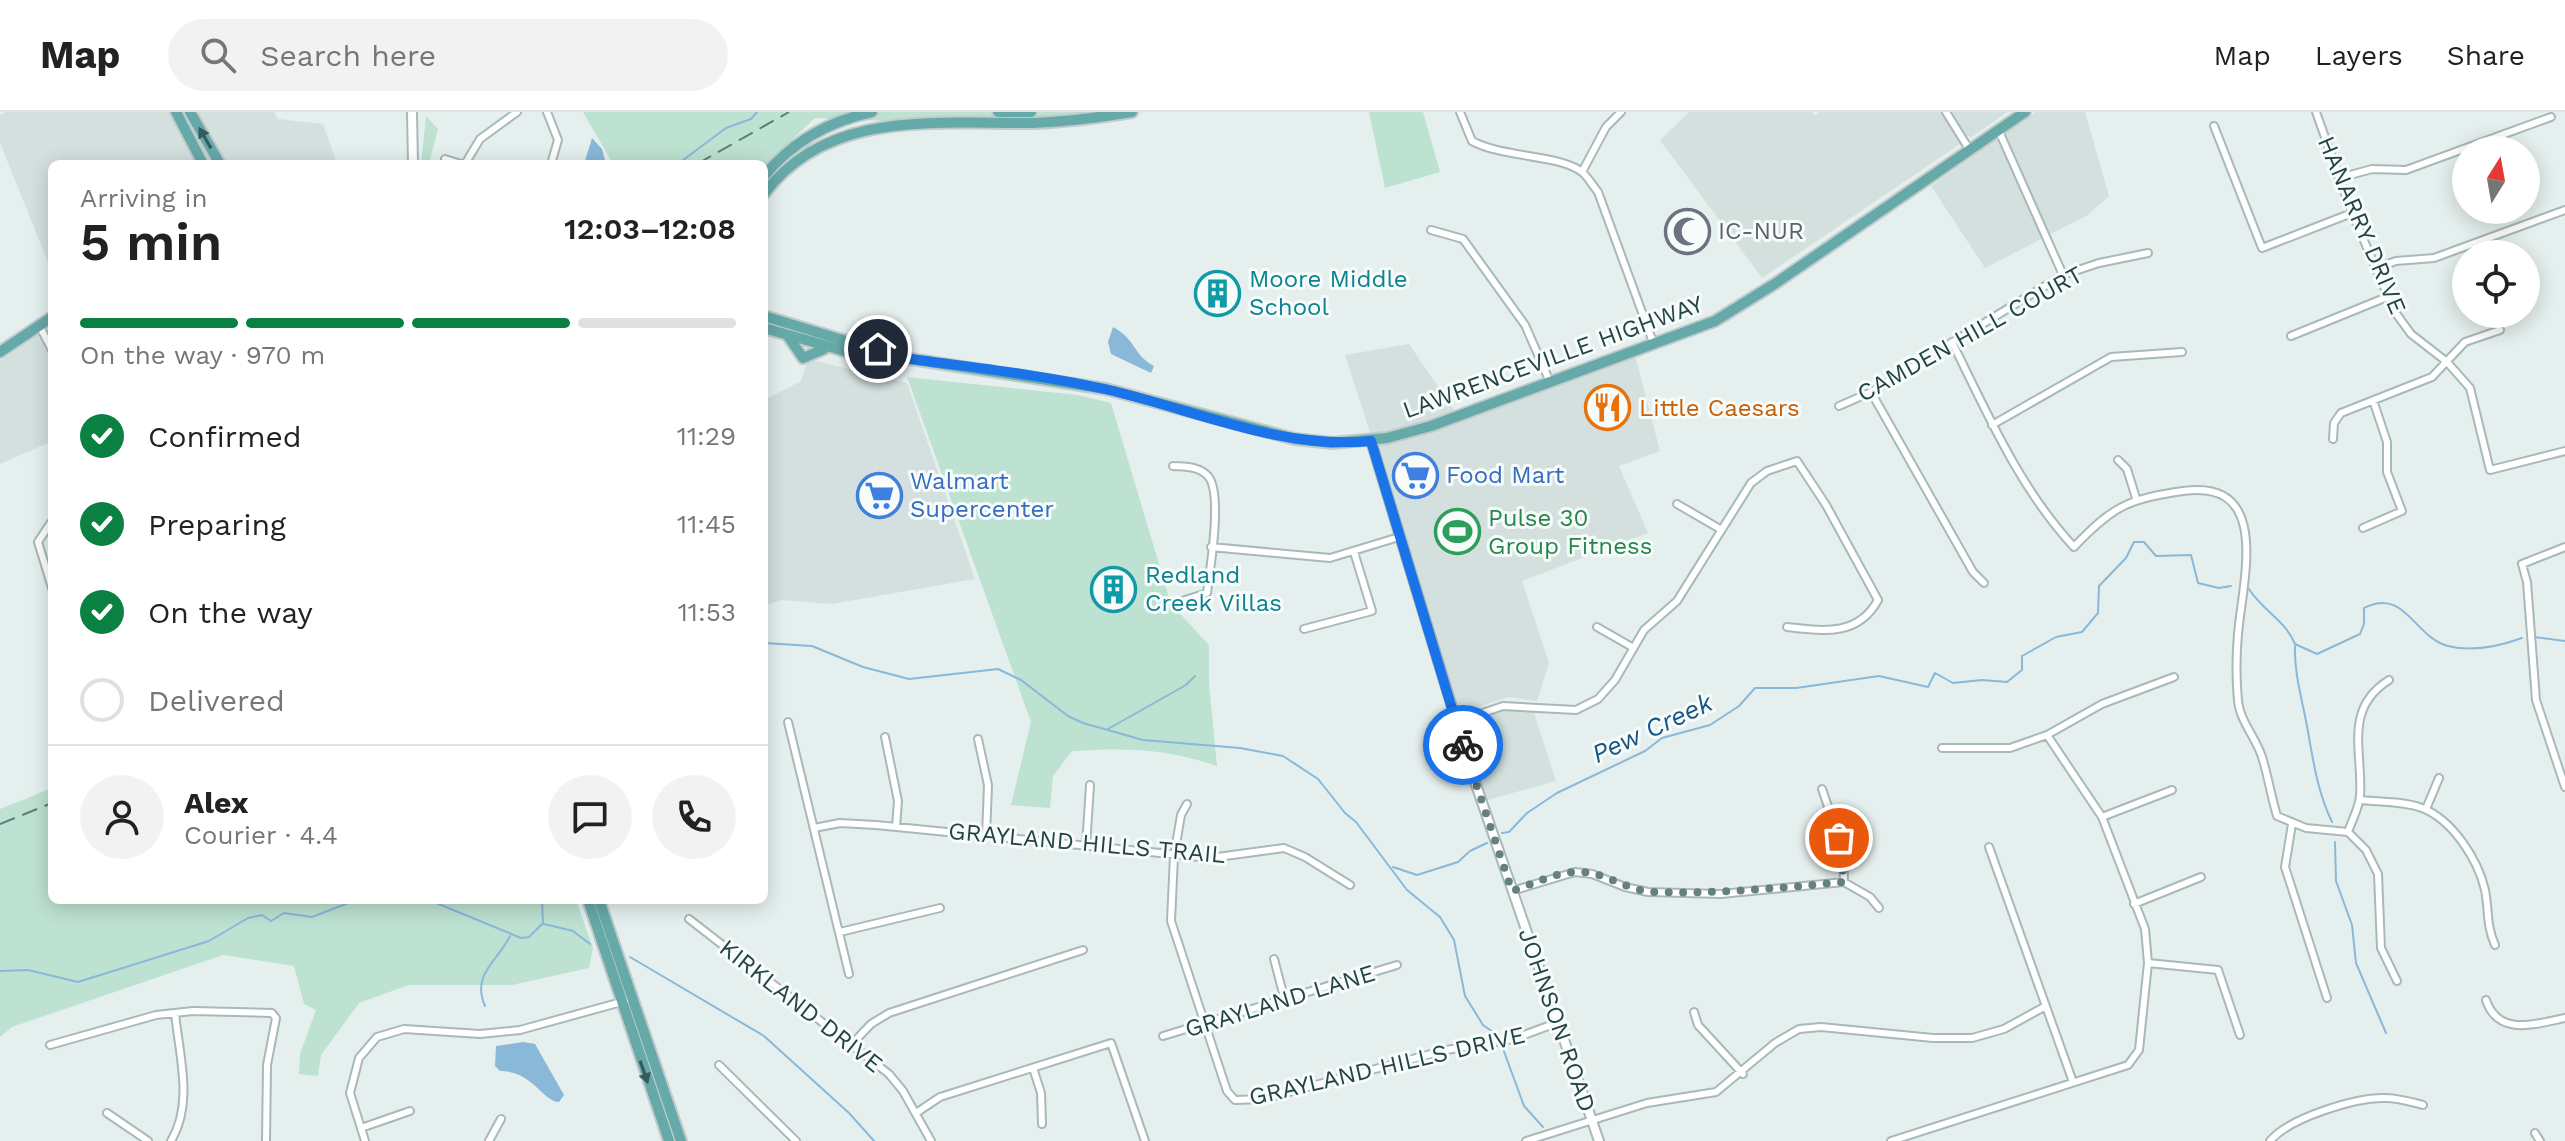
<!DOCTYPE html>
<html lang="en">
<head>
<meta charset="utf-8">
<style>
	body { margin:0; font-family:"Work Sans",sans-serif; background:#f2f2f2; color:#222; height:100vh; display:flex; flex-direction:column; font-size:30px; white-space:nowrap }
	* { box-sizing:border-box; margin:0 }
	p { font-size:26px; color:#767676 }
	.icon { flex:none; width:44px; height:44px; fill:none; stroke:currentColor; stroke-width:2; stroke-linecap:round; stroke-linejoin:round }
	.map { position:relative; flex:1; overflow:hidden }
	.panel { position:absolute; left:48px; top:48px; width:720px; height:744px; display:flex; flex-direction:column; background:#fff; border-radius:12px; box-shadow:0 4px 20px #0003 }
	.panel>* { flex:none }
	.needle { width:52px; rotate:11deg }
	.controls { position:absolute; left:2452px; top:24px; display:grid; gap:16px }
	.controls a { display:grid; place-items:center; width:88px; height:88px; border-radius:50%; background:#fff; box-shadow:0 4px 20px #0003; font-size:40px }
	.pin { position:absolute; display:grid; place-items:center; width:68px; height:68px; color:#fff; margin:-34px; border:4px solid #fff; border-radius:50%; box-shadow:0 2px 8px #0007 }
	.courier { position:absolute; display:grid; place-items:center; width:80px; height:80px; margin:-40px; border:6px solid #1a73e8; border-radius:50%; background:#fff; color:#222; box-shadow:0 2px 10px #0007 }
	.head em { font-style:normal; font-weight:600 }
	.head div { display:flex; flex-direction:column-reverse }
	.head { display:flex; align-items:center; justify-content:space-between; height:136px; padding:0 32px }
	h1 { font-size:52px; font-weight:600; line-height:60px }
	.bar { display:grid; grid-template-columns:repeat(4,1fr); gap:12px 8px; align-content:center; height:96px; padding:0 32px }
	.bar i { height:10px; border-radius:6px; background:#e0e0e0 }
	.bar .active { background:#0b8043 }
	.bar p { grid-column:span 4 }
	.line { display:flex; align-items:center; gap:20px; padding:0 32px; border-top:2px solid #e0e0e0 }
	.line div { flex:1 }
	.round { display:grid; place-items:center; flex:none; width:84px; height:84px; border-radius:42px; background:#f2f2f2 }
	ol { padding:0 32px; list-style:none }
	li { display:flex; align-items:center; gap:24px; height:88px }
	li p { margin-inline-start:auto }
	li .icon { padding:8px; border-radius:50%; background:#0b8043; color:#fff; stroke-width:4 }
	li:last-child { color:#767676 }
	li i { width:44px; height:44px; border:4px solid #e0e0e0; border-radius:50% }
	header { display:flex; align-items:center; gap:48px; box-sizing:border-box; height:112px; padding:0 40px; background:#fff; border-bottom:2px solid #e0e0e0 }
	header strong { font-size:38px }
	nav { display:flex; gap:44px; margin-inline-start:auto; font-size:28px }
	.search { width:560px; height:72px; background:#f2f2f2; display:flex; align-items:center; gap:20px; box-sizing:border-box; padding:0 28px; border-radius:44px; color:#767676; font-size:30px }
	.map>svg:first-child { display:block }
</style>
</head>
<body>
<header>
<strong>Map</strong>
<div class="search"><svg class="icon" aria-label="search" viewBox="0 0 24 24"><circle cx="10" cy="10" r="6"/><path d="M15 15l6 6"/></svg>Search here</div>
<nav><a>Map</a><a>Layers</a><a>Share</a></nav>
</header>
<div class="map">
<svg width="2565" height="1029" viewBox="0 0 2565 1029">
	<rect width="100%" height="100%" fill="#e5f0ee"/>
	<path fill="#d3e0de" d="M6,0h268l4,7 45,5 14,40h-285v108l-52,-129v-28z
		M1689,0h123l3,3 5,-3h123l17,32 -198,134 -102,-138z
		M1950,0h57l-35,25 -8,-2z
		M2036,0h49l24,84 -21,19 -103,53 -54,-82z
		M52,211v118l-52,23v-103z
		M1409,232l49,72 176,-65 26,100 -41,15 29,67 -126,48 27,82 -12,38 -29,-4 -53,18 -26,-99 -84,-261z
		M808,247l99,24 68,196 -143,25 -51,-4 -17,6v-206l37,-19z
		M1514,596l20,5 22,68 -72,20 -23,-77z"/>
	<path fill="#bde2d1" d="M583,0h565l-204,11 -129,-5 -51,48 -151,-2z
		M1369,0h54l17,60 -55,16z
		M426,4l12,13 -9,35h-8z
		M907,265l171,18 33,8 60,201 38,41v38l8,83c-53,-18 -90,-18 -145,-15l-19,25 -3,32 -39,-3 20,-83z
		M52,676v112h524l17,48 -4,20 -77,17h-103l-50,18 -38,52 -3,21 -19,-2 1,-20 16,-44 -12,-6 -10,-38 -71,-11 -211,72 -12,10v-228z"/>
	<path fill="#89b8d9" d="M592,26l10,11 4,15h-22z
		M1113,215c24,13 19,27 41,39l-3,7 -40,-19 -3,-12z
		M523,930l12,2 29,51 -5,7c-17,-1 -26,-31 -59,-31l-5,-5 1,-20z"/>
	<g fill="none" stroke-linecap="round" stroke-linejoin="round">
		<path stroke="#89b8d9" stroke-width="2" d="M678,52l48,-36 25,-9 6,-7
			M2249,477c14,22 36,31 46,55l22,10 43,-20 4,-10v-16c41,-21 50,29 84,38 24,6 52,0 74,-8
			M2534,525l31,4
			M764,531l48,3 51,21 46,12 89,-10 23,11 47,36 15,7 60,17 97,8 43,8 35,23 27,34 11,9 51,68 33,27 14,23 11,56 18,29 14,10
			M2295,534c-1,27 7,53 12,80 6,33 10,65 25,96
			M1108,617l78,-44 9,-9
			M1502,721l7,-1 18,-19 30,-20 88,-42 17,-13 48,-13 29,-19 16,-18h41l83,-12 49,11 7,-14 18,10 29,-3 25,2 15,-12v-14l34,-19 26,-5 16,-19 1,-27 27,-28 8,-16h10l12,14 35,-1 7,28 21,5 12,-2
			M2335,730l1,39 16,44 4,38 30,70
			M1393,755l24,8 41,-13 12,-11 17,-8
			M429,788l92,38 8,-1 14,-14 -1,-23
			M544,812l29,7 17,13
			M630,845l134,79 85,77 25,28
			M0,859l28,-1 50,12 131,-41 39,-23 14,-3 9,6 13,-8 28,4 44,-17
			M485,894c-14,-32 13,-45 25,-70
			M1502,934l22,60 19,21"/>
		<defs>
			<path id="minor" d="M547,0l11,28 -7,24
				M1460,0l12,29c31,17 86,13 110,31 6,5 11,14 16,20l56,153
				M1946,0l23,37
				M2316,0l36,101 43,99 16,22 36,28 23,26 20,82 75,-19
				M2214,14l48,122 90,-35
				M1998,17l65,146
				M445,47l16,5
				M465,52l15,-25 37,-27
				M1582,60l24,-45 15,-15
				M2339,66l33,-9 34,1 145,-53
				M1431,118l32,9 62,86 25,57
				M2376,156l20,-7 38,-3 131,-48
				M39,213l13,25
				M2291,224l96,-39
				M1952,230c35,71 68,147 122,205 39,-41 54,-48 109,-56 90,-13 59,92 55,143 -2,22 -2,45 0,67 2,20 18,37 24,56 6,19 9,39 15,59l29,12 42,4 18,18 12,24 3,74 16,33
				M1871,280l102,180 11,11
				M1839,294l32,-14 192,-117 36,-12 49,-10
				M1992,313l119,-68 71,-5
				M2333,327l1,-16 7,-10 91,-36 33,-35 35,-12
				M2118,348l9,9 9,29
				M1173,354c13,1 25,0 35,10 15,17 2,93 -1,117l-28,9
				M1677,392l43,25
				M52,409l-14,21 14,46
				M2363,416l39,-17 -15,-39v-30l-14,-42
				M1211,435l119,11 69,-21
				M2565,435l-43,17 5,18 9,118 29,87
				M1597,515l35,20
				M1304,517l68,-18 -18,-59
				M788,610l61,252
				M1456,610l47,-16 73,4 22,-11 17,-19 29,-50 33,-29 74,-118 16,-12 30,-10 29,44 52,95c-20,37 -56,31 -91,27
				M885,625l13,64 -2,26
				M978,627l10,46 -2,51
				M1942,636h68l37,-13 55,-31 72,-27
				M1822,677l21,61 1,32
				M2360,688c20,2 43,1 62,8 31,12 56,52 63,82 4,20 1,35 10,55
				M1187,692l-6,11 -7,41 -3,65 56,170 8,9 28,-1 183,-49 67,-11 46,-17
				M2426,697l13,-31
				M2102,705l70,-27
				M2292,712l-7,43 42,131
				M814,716l26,-5 36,2 334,33 74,-10 21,9 45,28
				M2348,720c4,-12 11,-24 12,-36 3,-45 -17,-87 29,-116
				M1086,734l4,-61
				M1989,735l84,235
				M1512,779l63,-19 17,2 33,13 23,5 73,2 123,-12 26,15 9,11
				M2134,792l67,-27
				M689,807l200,155 14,17 28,50
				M840,820l100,-24
				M1274,847l10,38
				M2148,851l70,7 22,65
				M2486,888c12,37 50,24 79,18
				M1694,900l4,13 45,49
				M1163,924l234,-71
				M50,933l106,-30 37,-4 79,2 4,5 -9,47 -1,76
				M851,933l20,-21 18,-11 194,-63
				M719,953l77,76
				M1033,956l8,25 1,31
				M107,1001l41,28
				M916,1001l24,-16 171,-54 34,98
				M361,1016l49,-17
				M2535,1021l5,8
				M171,1029c23,-38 8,-86 4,-128
				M365,1029l-15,-48 9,-35 18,-21 27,-8 76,5 40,-4 105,-29
				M489,1029l12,-22
				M1526,1029l121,-38 69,-11 59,-49 24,-14 22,-2 112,11h39l32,-9 40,-22
				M1891,1029l237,-76 11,-15 9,-87 -3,-34 -43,-112 -55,-82
				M2270,1029c19,-23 86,-44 116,-43 12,0 25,4 37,7"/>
			<path id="tertiary" d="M412,0l1,52
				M1371,329l103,338 125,362"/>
			<path id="primary" d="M176,0l27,52
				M190,0l30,52
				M998,0h33
				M764,64c28,-34 66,-55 108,-64
				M764,82c61,-82 165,-71 258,-71 37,0 73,-5 110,-11
				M764,204l131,40
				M764,216l109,31 24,-2 209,32 189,50 37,4 55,-5 44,-12 284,-105 61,-38 249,-171
				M788,224l15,22 21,-9
				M0,240l52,-35
				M588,788l81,241
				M599,788l82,241"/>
		</defs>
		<use href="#minor" stroke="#a7b9b8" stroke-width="10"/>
		<use href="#tertiary" stroke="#a7b9b8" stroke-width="12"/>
		<use href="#primary" stroke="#c1cbcb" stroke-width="14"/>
		<use href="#minor" stroke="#fff" stroke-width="6"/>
		<use href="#tertiary" stroke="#fff" stroke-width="8"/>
		<use href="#primary" stroke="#66a9a9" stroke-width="10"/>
		<path stroke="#5d7f7f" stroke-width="2" stroke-dasharray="16 8" stroke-linecap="butt" d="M697,52l92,-52
			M0,712l52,-21"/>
	</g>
	<defs><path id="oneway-solid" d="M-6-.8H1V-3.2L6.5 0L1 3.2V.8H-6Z" transform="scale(2)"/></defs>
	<g fill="#335d5d">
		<use href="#oneway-solid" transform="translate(205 26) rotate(-120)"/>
		<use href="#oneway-solid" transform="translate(644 960) rotate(71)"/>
	</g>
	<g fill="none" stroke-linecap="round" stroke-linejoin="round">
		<path stroke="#668080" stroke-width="8" stroke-dasharray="0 14.4" d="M1463,633l49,146c22,-7 48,-21 71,-19 25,2 45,19 71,20 64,2 126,-4 190,-10l-5,-44"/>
		<path stroke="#1a73e8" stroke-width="10" d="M878,237l19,8c70,10 142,17 212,33 86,20 172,60 262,51l92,304"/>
	</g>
	<defs>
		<symbol id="mosque-ring" viewBox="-11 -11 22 22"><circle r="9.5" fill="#f7fbfa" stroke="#6b7280" stroke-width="1.5"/><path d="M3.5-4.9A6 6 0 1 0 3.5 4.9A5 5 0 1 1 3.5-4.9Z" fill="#6b7280"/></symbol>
		<symbol id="building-ring" viewBox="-11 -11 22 22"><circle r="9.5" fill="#f7fbfa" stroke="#0f9aa8" stroke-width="1.5"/><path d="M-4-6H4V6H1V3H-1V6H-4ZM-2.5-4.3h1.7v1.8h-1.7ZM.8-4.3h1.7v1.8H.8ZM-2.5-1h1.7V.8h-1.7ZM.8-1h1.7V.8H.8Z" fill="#0f9aa8"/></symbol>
		<symbol id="restaurant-ring" viewBox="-11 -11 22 22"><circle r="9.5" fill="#f7fbfa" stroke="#e8710a" stroke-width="1.5"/><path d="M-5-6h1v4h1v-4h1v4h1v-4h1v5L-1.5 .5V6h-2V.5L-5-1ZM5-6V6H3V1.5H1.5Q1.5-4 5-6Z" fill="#e8710a"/></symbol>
		<symbol id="supermarket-ring" viewBox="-11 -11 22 22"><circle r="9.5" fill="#f7fbfa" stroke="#3f7fe0" stroke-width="1.5"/><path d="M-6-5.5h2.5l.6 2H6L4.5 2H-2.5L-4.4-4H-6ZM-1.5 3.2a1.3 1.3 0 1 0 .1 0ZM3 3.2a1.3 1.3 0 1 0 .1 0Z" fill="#3f7fe0"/></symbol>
		<symbol id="stadium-ring" viewBox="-11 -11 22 22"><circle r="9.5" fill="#f7fbfa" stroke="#2e9e5b" stroke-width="1.5"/><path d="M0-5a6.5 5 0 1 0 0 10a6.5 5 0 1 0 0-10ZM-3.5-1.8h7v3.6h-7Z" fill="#2e9e5b"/></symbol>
	</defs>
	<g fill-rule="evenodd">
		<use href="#mosque-ring" x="1662" y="94" width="51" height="51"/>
		<use href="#building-ring" x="1192" y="156" width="51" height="51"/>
		<use href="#restaurant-ring" x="1582" y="270" width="51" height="51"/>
		<use href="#supermarket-ring" x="1390" y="338" width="51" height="51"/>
		<use href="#supermarket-ring" x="854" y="358" width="51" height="51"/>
		<use href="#stadium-ring" x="1432" y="394" width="51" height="51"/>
		<use href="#building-ring" x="1088" y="452" width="51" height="51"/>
	</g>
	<g text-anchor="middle" stroke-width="6" stroke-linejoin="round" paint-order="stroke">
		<g font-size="24" fill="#244" stroke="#f7fbfa">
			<text transform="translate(2362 113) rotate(67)" y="8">HANARRY DRIVE</text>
			<text transform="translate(1970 222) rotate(-29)" y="8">CAMDEN HILL COURT</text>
			<text transform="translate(1553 245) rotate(-20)" y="8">LAWRENCEVILLE HIGHWAY</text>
			<text transform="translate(1087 731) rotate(5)" y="8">GRAYLAND HILLS TRAIL</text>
			<text transform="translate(1280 889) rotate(-17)" y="8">GRAYLAND LANE</text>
			<text transform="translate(801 894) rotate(38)" y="8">KIRKLAND DRIVE</text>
			<text transform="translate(1557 908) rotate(71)" y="8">JOHNSON ROAD</text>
			<text transform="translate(1387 954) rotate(-13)" y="8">GRAYLAND HILLS DRIVE</text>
		</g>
		<g font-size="24" fill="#5b616d" stroke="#f7fbfa" text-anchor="start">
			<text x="1718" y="127">IC-NUR</text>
		</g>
		<g font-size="24" fill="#0d838f" stroke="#f7fbfa" text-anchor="start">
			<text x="1249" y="175">Moore Middle<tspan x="1249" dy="28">School</tspan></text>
			<text x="1145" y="471">Redland<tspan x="1145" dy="28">Creek Villas</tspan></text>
		</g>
		<g font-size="24" fill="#c56008" stroke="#f7fbfa" text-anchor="start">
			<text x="1639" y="304">Little Caesars</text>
		</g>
		<g font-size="24" fill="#366cbe" stroke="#f7fbfa" text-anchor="start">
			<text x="1446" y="371">Food Mart</text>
			<text x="910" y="377">Walmart<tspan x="910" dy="28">Supercenter</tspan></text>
		</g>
		<g font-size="24" fill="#27864d" stroke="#f7fbfa" text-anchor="start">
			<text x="1488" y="414">Pulse 30<tspan x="1488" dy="28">Group Fitness</tspan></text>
		</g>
		<g font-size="26" font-style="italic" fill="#155686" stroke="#f7fbfa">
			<text transform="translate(1652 616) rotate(-25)" y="9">Pew Creek</text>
		</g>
	</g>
</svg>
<div class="controls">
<a><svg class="needle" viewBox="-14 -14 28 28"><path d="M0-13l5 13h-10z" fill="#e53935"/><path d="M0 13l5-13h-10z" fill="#767676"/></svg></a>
<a><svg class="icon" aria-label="locate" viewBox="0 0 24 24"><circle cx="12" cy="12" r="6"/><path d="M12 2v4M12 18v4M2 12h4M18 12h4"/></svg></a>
</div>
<div class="pin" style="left:1839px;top:726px;background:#ea580c"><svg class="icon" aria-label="bag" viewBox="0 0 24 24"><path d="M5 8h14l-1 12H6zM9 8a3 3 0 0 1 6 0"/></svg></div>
<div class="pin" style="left:878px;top:237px;background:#1f2937"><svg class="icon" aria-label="home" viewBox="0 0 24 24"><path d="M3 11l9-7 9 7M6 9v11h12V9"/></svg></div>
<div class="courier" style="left:1463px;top:633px"><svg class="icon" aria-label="bike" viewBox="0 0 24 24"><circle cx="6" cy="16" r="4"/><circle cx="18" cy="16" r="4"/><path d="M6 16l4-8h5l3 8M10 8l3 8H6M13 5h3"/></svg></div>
<section class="panel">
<div class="head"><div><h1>5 min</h1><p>Arriving in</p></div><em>12:03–12:08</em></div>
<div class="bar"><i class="active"></i><i class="active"></i><i class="active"></i><i></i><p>On the way · 970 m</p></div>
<ol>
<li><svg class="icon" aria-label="check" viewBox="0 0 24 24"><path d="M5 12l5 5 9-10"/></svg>Confirmed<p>11:29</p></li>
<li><svg class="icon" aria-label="check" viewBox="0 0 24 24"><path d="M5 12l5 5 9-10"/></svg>Preparing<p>11:45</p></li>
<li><svg class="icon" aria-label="check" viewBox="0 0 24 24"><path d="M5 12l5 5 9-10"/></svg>On the way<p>11:53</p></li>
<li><i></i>Delivered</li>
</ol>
<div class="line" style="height:144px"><a class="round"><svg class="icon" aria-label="person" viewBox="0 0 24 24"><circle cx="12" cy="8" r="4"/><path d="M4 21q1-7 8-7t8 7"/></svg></a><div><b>Alex</b><p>Courier · 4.4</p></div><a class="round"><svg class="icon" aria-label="chat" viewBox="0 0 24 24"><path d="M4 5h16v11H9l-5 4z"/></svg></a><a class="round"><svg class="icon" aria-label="phone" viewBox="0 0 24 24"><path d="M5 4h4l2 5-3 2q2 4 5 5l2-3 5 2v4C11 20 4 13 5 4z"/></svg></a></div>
</section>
</div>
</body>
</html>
